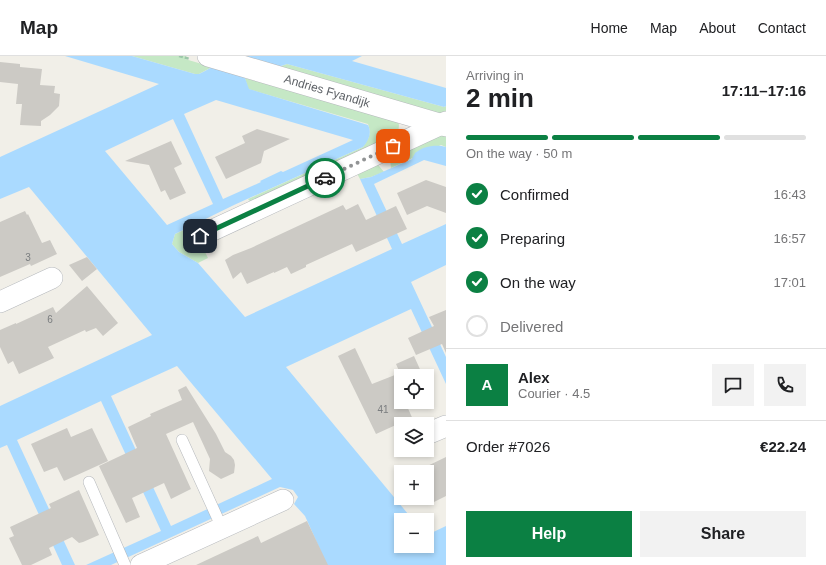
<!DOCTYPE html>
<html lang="en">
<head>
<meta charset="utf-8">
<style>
	body { margin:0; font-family:Arial,sans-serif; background:#f2f2f2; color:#202124; height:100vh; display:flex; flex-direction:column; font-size:15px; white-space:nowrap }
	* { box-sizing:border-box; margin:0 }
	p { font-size:13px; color:#757577 }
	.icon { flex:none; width:22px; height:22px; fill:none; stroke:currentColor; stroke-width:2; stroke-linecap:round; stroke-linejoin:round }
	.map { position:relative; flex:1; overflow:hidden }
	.details { display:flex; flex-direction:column; background:#fff; width:380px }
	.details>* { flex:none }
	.tools { position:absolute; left:394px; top:313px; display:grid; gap:8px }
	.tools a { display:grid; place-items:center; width:40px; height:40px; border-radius:0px; background:#fff; box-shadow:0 2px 6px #0003; font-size:20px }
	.pin { position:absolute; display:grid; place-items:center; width:34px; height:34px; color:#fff; margin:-17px; border-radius:8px; box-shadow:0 2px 6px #0006 }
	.courier { position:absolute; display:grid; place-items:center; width:40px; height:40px; margin:-20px; border:3px solid #0b8043; border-radius:50%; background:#fff; color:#222; box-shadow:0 1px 5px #0007 }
	.summary em { font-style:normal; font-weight:700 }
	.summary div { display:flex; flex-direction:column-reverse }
	.summary { display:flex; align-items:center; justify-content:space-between; height:68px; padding:0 20px }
	h1 { font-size:26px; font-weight:700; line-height:30px }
	.bar { display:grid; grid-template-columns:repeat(4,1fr); gap:6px 4px; align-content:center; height:48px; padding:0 20px }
	.bar i { height:5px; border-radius:3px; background:#e0e0e0 }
	.bar .active { background:#0b8043 }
	.bar p { grid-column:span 4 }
	.line { display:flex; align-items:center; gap:10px; padding:0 20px; border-top:1px solid #e0e0e0 }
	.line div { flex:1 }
	.round { display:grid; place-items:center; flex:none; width:42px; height:42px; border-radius:0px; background:#f2f2f2 }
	ol { padding:0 20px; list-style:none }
	li { display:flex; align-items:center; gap:12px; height:44px }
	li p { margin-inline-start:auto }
	li .icon { padding:4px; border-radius:50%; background:#0b8043; color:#fff; stroke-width:4 }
	li:last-child { color:#757577 }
	li i { width:22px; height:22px; border:2px solid #e0e0e0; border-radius:50% }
	.button { display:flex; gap:8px; margin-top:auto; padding:8px 20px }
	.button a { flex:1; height:46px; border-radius:0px; background:#0b8043; color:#fff; font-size:16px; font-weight:700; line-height:46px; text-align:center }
	.button a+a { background:#f2f2f2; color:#202124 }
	header { display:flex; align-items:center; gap:24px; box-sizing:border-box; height:56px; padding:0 20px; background:#fff; border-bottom:1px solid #e0e0e0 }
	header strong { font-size:19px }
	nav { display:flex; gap:22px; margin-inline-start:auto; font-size:14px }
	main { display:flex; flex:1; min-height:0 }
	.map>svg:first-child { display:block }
</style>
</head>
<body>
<header>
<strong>Map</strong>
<nav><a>Home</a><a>Map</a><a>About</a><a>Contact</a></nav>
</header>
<main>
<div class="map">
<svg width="446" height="509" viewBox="0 0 446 509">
	<rect width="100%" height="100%" fill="#f1efe8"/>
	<path fill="#c5e8c5" d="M132,0h53l1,1 -1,2 27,8 -13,7h-4z
		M287,8l157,43 2,-1v11l-173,-48z
		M245,22l153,44 1,3 -1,9 -145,71 -5,-6 115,-52c5,-8 9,-12 5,-23l-120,-35z
		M446,74v17l-5,-2 -50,23 -1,-10z
		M375,105l9,11 -13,5 -11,2 -5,-9z
		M197,168l3,20 -4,2 2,5 5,-3 5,10 -10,5 -19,-11 -7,-8 3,-10z"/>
	<path fill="#aadaff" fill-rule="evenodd" d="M65,0h67l63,18h4l6,-3 26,-15h131l-10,5 94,27v18l-2,1 -157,-43 -42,14 4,11 119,36c4,8 1,15 -5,22l-129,58 -59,29 -3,10 7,8 19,11 47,54 147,-68 -32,-70 11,-2 41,-18c0,-1 3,-5 3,-6 8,-7 22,-9 31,-6v19l-22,-6 -50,24 28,60 44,-20v41l-35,17 35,75v27l-35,-75 -125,58 127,153h-12v26h26v-11l19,-9v39h-119l-22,-49 -11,-12 4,-7 -5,-7 -13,-3 -169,78h-25l75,-34 -60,-130 -84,39 58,125h-13l-55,-120 -7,3v-42l152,-71 -123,-148 -29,12v-42l159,-73zM216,44l137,40 -70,32 -2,-1 -21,10 1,1 -38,17 -39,-85zM173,63l40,85 -46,21 -62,-74zM177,310l95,113 -101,47 -60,-130z"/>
	<path fill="#cccac5" d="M0,6l20,2v3l22,2 -2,16 15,1 -1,7 6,1 -1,12 -9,9 -9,6v5l-21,-1 2,-21h-6l2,-20 -18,-2z
		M257,73l33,10 -26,12 -3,12 -35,16 -11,-22 30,-14 -3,-7z
		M171,85l11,23 -8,4 12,25 -16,7 -5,-10 -4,2 -12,-27 -24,-4z
		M426,124l20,7v26l-19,-7 -20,9 -10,-22z
		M358,148l8,16 30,-14 11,23 -51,23 -4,-8 -46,21v2l-15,7 -4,-7 -13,6v-1l-27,12 -6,-12 -8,7 -8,-19 8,-5 18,-7 92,-43 3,5z
		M25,155l2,4 1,-1 14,29 8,-3 7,14 -26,12 -1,-2 -30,13v-55z
		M87,201l10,12 -15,12 -13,-16z
		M87,230l31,37 -15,13 -7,-8 -10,4 -1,-2 -37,17 6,11 -35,16 -6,-13 -5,3 -8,-17v-17l16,-7v1l37,-17 3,6z
		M446,254v43l-4,-9 -26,11 -8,-17 26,-12 -5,-9z
		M355,292l17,36 28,-11 -4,-9 18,-8 9,20h-22v26h10l-5,2 9,20h-17l-22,10 -38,-78z
		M186,330l30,48 9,18 6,4 3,4 1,5 -1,8 -13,6 -12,-8 1,-12 -17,-37 -27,12 25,55 -20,10 -7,-16 -32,15 8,19 -14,6 -27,-57 38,-18 -9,-21 23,-11 -1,-2 32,-14 -4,-10z
		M67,372l4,9 21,-9 16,33 -44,20 -7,-14 -13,5 -13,-28z
		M446,401v39l-14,7 -5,-11v-20h-9l-1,-1z
		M79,434l20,45 -16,7 -4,1 -7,-6 -23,11 3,7 -21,10h-9l-13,-27 5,-2 -4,-9 41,-19 -2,-4z
		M307,465l21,44h-132l62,-29 3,7z"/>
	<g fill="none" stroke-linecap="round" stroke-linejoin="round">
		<defs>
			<path id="service" d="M182,384l40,88
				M89,426l36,83"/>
			<g id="minor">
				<path id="s1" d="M208,0l238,70"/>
				<path d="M200,180l246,-114"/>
				<path d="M0,246l52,-24"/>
				<path d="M427,378l19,-8"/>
				<path d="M141,509l142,-65"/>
			</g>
		</defs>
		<use href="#service" stroke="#b5b8bc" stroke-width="12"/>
		<use href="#minor" stroke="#b5b8bc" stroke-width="22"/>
		<path stroke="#9cc7a9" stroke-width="2.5" stroke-dasharray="4 2" stroke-linecap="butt" d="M179,0l11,3"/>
		<use href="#service" stroke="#fff" stroke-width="11"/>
		<use href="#minor" stroke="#fff" stroke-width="21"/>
	</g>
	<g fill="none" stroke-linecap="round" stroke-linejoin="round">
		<path stroke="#929495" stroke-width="4" stroke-dasharray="0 7.2" d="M325,122l68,-32"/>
		<path stroke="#0b8043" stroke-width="5" d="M200,180l125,-58"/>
	</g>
	<g text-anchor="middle" stroke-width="3" stroke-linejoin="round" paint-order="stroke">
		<g font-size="10" fill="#7a7d7f">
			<text x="28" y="205">3</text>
			<text x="50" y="267">6</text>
			<text x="383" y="357">41</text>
		</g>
		<g font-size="12" fill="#5f6368" stroke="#fff">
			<text dy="4" stroke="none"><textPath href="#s1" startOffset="124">Andries Fyandijk</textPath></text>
		</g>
	</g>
</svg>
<div class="tools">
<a><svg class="icon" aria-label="locate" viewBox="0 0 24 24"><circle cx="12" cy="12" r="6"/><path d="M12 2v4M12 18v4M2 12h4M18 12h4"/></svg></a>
<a><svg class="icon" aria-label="layers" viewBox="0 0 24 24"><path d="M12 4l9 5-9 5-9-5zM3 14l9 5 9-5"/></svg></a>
<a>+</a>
<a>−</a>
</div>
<div class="pin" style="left:393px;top:90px;background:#ea580c"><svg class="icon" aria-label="bag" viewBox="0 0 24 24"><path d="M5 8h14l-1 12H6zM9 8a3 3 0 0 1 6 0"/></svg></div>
<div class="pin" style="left:200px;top:180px;background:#1f2937"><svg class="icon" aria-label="home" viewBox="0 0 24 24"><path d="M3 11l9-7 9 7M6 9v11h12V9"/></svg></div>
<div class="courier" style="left:325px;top:122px"><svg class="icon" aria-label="car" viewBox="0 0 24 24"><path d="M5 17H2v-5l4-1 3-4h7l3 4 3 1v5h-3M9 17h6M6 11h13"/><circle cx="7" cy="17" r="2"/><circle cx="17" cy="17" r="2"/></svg></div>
</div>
<section class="details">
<div class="summary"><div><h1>2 min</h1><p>Arriving in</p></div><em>17:11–17:16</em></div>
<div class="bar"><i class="active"></i><i class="active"></i><i class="active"></i><i></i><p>On the way · 50 m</p></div>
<ol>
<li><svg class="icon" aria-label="check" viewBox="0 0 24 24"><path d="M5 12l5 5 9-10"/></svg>Confirmed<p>16:43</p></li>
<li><svg class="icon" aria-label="check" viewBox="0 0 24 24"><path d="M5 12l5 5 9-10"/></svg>Preparing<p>16:57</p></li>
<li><svg class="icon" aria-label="check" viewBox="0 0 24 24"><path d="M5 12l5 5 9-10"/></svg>On the way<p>17:01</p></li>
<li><i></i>Delivered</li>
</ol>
<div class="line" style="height:72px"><b class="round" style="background:#0b8043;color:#fff">A</b><div><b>Alex</b><p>Courier · 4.5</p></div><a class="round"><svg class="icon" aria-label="chat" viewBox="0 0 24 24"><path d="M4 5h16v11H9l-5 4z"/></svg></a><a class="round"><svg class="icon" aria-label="phone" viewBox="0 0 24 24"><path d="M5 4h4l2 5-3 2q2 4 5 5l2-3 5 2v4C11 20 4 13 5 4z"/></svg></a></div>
<div class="line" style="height:52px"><div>Order #7026</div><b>€22.24</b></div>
<div class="button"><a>Help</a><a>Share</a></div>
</section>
</main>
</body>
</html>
